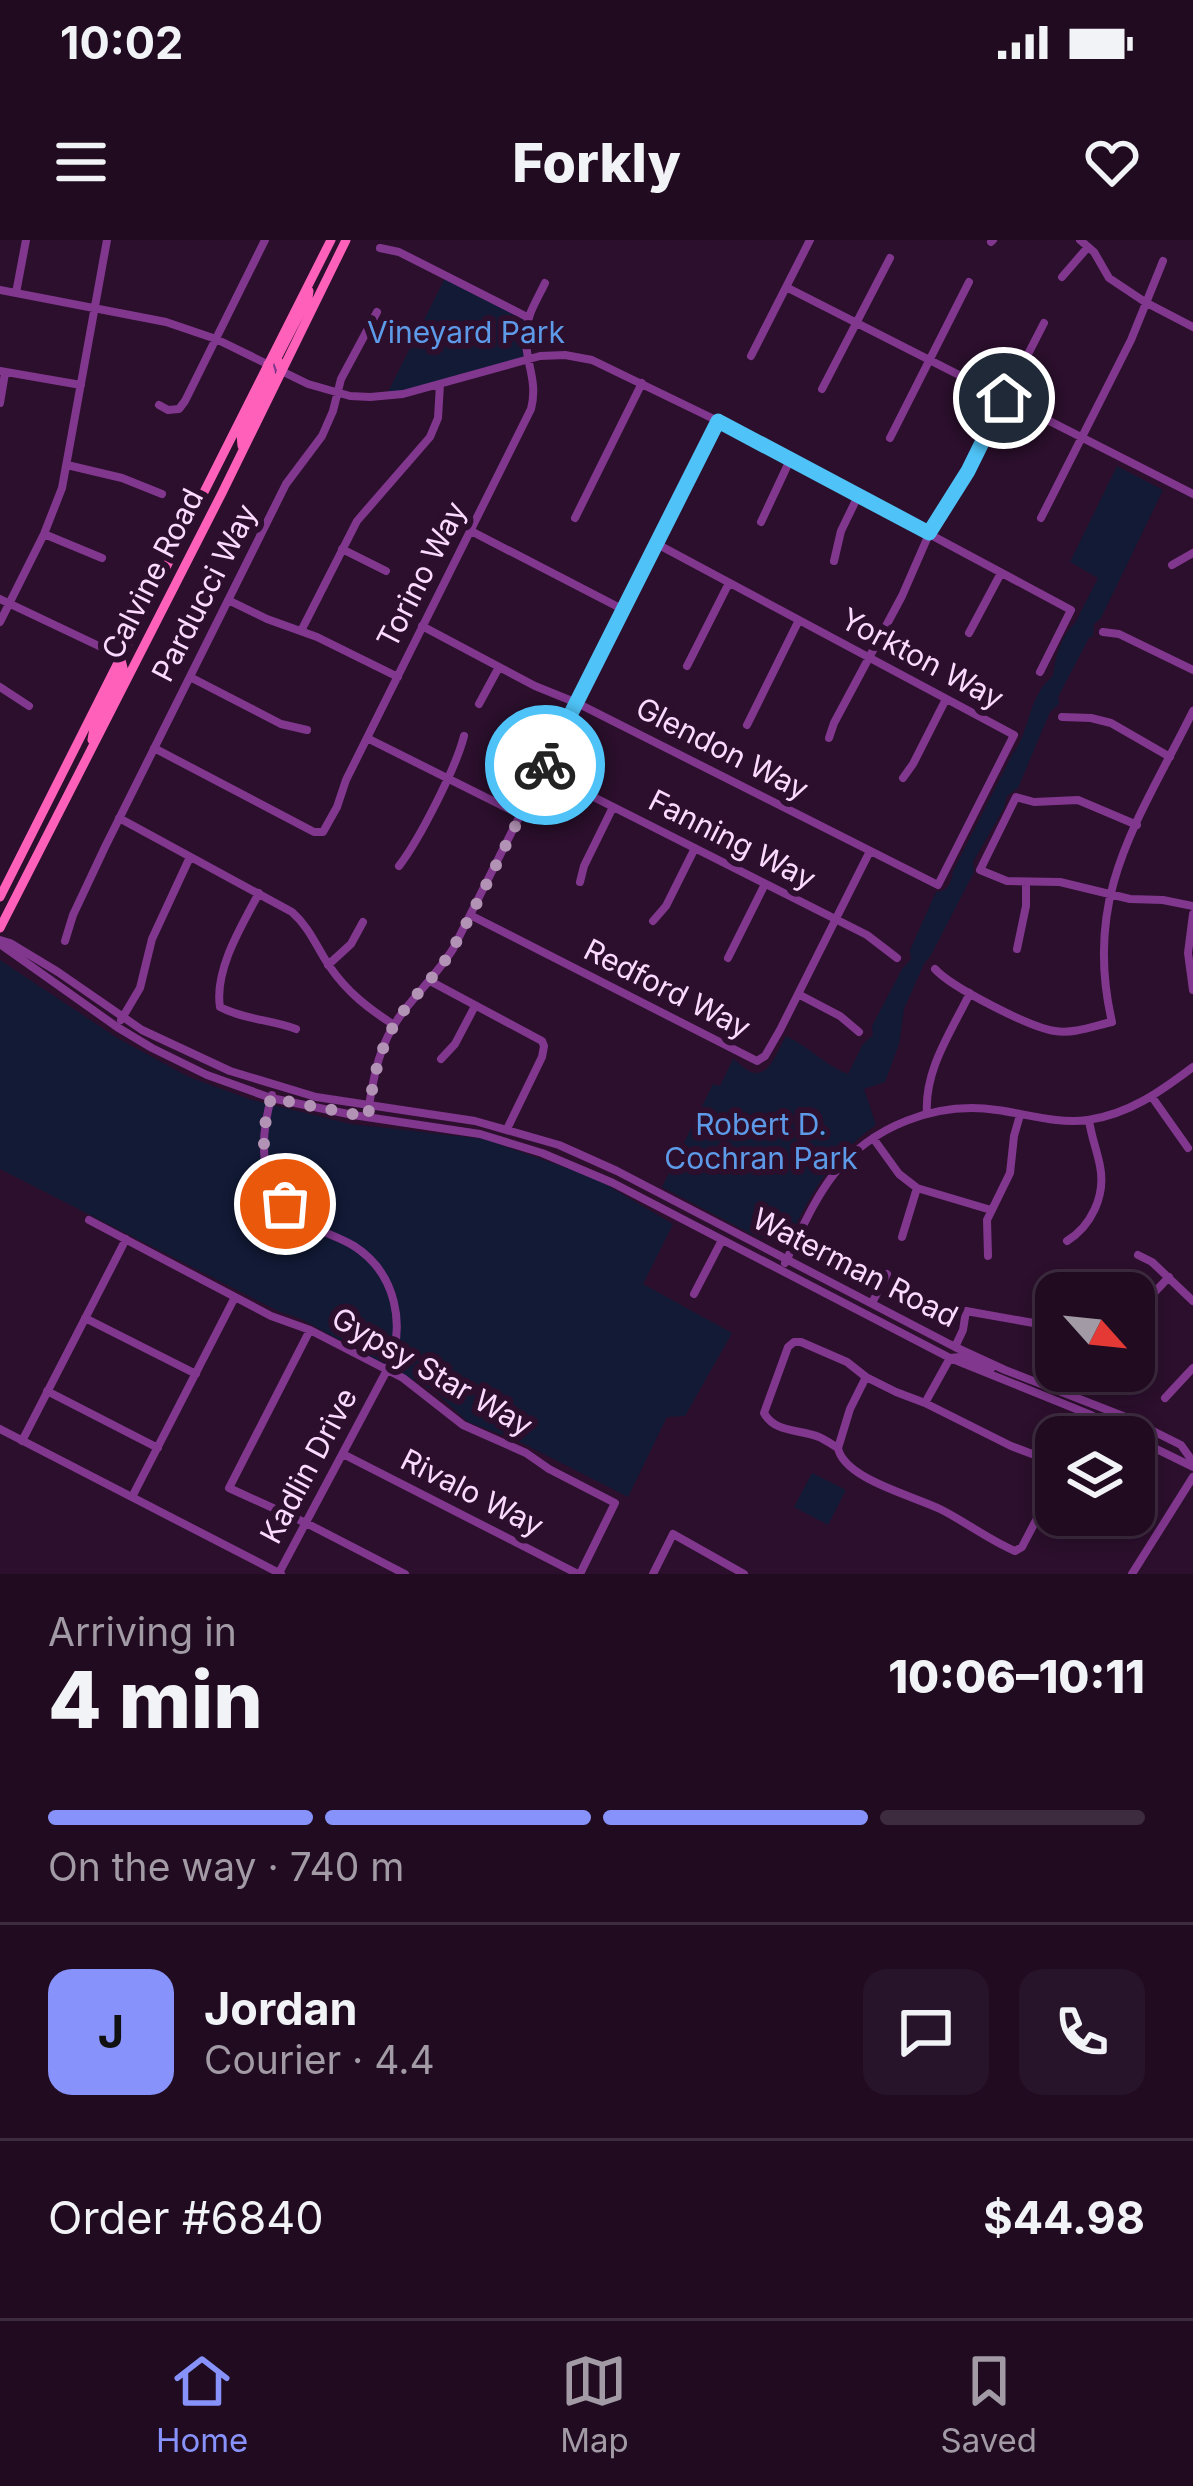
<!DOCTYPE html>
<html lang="en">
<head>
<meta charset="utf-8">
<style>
	body { margin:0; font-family:Inter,sans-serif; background:#28142a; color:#f1f3f6; height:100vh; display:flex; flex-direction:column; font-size:45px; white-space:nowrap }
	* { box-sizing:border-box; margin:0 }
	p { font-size:39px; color:#a29ba5 }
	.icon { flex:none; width:66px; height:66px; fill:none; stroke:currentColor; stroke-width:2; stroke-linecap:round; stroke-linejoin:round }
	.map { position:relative; height:1334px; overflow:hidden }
	.drawer { display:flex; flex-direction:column; background:#200b21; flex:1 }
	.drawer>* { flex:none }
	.needle { width:78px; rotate:117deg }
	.tools { position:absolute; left:1035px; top:1032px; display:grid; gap:24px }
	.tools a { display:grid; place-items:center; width:120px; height:120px; border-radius:24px; background:#200b21; box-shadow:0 6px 18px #0003,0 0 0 3px #3d2b3f; font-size:60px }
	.pin { position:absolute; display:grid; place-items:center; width:102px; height:102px; color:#fff; margin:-51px; border:6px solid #fff; border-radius:50%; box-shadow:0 3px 12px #0007 }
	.courier { position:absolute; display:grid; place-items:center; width:120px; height:120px; margin:-60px; border:9px solid #4fc3f7; border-radius:50%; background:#fff; color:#222; box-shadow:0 3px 15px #0007 }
	.headline em { font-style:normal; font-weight:800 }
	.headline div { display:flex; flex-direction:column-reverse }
	.headline { display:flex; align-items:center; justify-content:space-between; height:204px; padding:0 48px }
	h1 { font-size:78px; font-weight:800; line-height:90px }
	.bar { display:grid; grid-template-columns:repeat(4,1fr); gap:18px 12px; align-content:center; height:144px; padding:0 48px }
	.bar i { height:15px; border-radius:9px; background:#3d2b3f }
	.bar .current { background:#8792fa }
	.bar p { grid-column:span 4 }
	.line { display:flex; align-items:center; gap:30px; padding:0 48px; border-top:3px solid #3d2b3f }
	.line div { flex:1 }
	.round { display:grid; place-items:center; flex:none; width:126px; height:126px; border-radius:24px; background:#28142a }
	.status { display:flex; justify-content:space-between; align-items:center; height:84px; padding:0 60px; background:#200b21; direction:ltr }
	.status svg { height:33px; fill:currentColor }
	header { display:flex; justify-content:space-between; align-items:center; height:156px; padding:0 48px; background:#200b21; font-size:54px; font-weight:800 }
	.tabs { display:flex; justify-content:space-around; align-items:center; height:168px; border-top:3px solid #3d2b3f; background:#200b21; font-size:33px; color:#a29ba5 }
	.tabs a { display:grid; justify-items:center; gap:6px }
	.tabs .current { color:#8792fa }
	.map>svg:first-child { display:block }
</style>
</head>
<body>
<div class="status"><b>10:02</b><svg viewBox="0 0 49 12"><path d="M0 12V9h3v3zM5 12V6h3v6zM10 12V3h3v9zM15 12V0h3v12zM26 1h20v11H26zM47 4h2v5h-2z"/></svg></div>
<header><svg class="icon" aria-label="menu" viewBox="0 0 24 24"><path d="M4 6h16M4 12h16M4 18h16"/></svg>Forkly<svg class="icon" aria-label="heart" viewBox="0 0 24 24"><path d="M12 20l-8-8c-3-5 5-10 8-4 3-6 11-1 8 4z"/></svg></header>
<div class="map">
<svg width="1193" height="1334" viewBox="0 0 1193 1334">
	<rect width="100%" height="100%" fill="#2b0f2c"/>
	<path fill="#121a36" d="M446,36l83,42 1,41 -144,37z
		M1117,226l46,24 -62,128 -7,6 -1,12 -4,2 -31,59 1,7 -9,8 -32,76 -11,8 -3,12 -31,54 1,10 -43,83 -7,9 -20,45 -5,35 -14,38 -21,7 12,36c-45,32 -63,65 -87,114l-7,7 -31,-12 -89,-47 51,-103 7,2 13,-27c7,4 11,10 18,13 19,7 27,-24 35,-36 22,10 39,29 62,38l15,-30 10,-9 -1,-9 30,-57 9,-10 -1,-9 26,-58c12,0 16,-11 17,-21l60,-118c17,-21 15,-58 40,-77 2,-19 8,-40 22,-53l23,-45 -28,-16z
		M0,720l119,79 70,38 63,23 99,24 133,15 111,39 78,46 -30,60 89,49 -47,83 -18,1 -39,80 -110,-56 -50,-19 -34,-31 -133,-72 -21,-7 -280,-143z
		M812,1233l34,17 -18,35 -34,-18z"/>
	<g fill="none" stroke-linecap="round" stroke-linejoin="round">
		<path stroke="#81378e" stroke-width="8" d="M1080,0l14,12 15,26 36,24 48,25
			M991,2l2,-2
			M380,8l19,4 130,66
			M1062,37l26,-30
			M786,47l407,207
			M0,50l166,32 50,17 92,45 42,12 20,1 33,-3 137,-38 25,-1 27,5 126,61 353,189 -31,62
			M16,53l10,-53
			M751,116l59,-116
			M0,131l81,14
			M822,149l68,-131
			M0,163l5,-30
			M159,165l9,5 11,-1 6,-8 80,-161
			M890,198l79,-156
			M67,225l55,13 40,16
			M575,278l67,-135
			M1041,278l90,-178 32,-79
			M761,282l29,-62
			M471,291l153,79
			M44,294l58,24
			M342,309l44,22
			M834,321l7,-30 17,-35
			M1172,325l21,-12
			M0,359l120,57
			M228,360l39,19 50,18 81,40
			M0,382l44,-88 18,-46 45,-248
			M422,386l113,60 42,17 361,182 76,-150 -357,-191
			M301,391l56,-110 73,-84 8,-19 2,-34
			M1103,392l16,2 74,36
			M969,393l32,-60
			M687,426l42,-83
			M190,437l91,47 26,6
			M0,447l29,19
			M479,464l20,-37
			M1062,477l29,1 20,5 59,34
			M747,485l52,-105
			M829,498l5,-15 68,-127 31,-71 35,-54 76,-148
			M369,499l152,76
			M154,508l160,84h9l14,-25 9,-27 185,-371c8,-30 -8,-50 -5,-79 2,-17 12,-32 19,-47
			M542,531l325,164 30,23
			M903,538l10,-14 33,-65
			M119,578l173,94c18,16 25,36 38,55 17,25 39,42 64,58
			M1137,585l-59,-25 -44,2 -18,-5 -36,73 27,11 53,1 70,17 33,1 30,6
			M399,626c20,-26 57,-98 65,-130
			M580,642l4,-16 29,-59
			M259,653c-17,32 -45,77 -39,114 22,12 52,13 76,22
			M1193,674l-5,39 5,37
			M470,675l287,146 8,-5 15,-26 90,-179
			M653,681l13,-15 29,-58
			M0,700l10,3 48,29 84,58 88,41 86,26 159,24 84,24 58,26 338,176 50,23 118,46 58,29 12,17
			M65,701l8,-26 32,-68 181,-363 36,-48 11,-25 8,-32 36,-67
			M0,704l117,83 35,21 55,27 64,23 82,17 127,19 62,19 71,30 337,175 141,57 40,22
			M1017,709l9,-43v-23
			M728,718l37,-74
			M328,725l23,-21 12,-22
			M935,729c16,18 96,59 120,62 19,3 39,-5 57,-9 -30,-128 27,-202 81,-311
			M430,741l112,60 2,5 -2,11 -35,72
			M798,754l42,22 19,16
			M121,780l19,-32 12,-49 38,-82
			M441,819l14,-15 20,-38
			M272,855c-14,49 -14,93 32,126 15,11 34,15 50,25 42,27 53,80 33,124l-108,203
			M1152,857l36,51
			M369,866c5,-32 11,-63 31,-90 17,-23 37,-42 53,-67l265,-528
			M927,874c-3,-44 24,-82 43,-121
			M873,898l26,36 18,14 74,22
			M89,980l182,96 39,14 93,48 60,47 63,28 23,16 66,34 -35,71
			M902,997l15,-49
			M1067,1001c24,-15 39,-45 33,-75 -3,-16 -9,-30 -11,-46
			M1138,1015l14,7 41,39
			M988,1016l-1,-36 23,-47 4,-37 6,-21
			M785,1023c15,-30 28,-62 49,-89 38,-48 102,-73 163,-64 31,4 59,14 91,10 41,-6 72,-28 105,-53
			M694,1054l28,-54
			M872,1063l15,-29
			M1134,1074l35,-37
			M85,1078l111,56
			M310,1090l-81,158 79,36 97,50
			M955,1107l8,-17 3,-19 90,16
			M47,1151l111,57
			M1165,1158l28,-30
			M925,1163l25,-45 10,-1 31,12
			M0,1189l281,145
			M1080,1197l3,-6
			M1134,1198l59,29
			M22,1201l104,-202
			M838,1208l12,-39 16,-32
			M343,1214l235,120
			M1056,1223l-45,-17 -86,-43 -29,-11 -30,-15 -19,-15 -46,-20h-7l-6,5 -24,66c11,20 35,16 55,24 5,2 14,8 19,11 6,31 76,48 102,61 26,13 49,31 75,42l7,-4 34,-65
			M132,1257l103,-200
			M653,1334l20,-40 71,40
			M1132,1334l61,-97"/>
		<path stroke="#ff61ba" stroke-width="9" d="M282,131l-5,-13 31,-60 1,-7
			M242,206l-1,-12 30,-59 -3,-11
			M92,500l2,-12 29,-60 -3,-12
			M0,657l331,-657
			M0,688l222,-435 124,-253"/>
	</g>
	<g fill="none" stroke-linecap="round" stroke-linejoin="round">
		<path stroke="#b393b5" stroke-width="12" stroke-dasharray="0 21.6" d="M285,964c-25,-34 -25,-67 -14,-106l97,19c5,-38 11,-72 34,-104 17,-23 37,-40 51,-65 33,-60 62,-122 92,-183"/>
		<path stroke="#4fc3f7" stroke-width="15" d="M545,525l173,-344 211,112 39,-62 36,-73"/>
	</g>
	<g text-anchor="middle" stroke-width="12" stroke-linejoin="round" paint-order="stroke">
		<g font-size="30" fill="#5d9ae8" stroke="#2b0f2c">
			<text x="466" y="103">Vineyard Park</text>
			<text x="761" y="895">Robert D.<tspan x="761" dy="34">Cochran Park</tspan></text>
		</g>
		<g font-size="30" fill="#fcdaff" stroke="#2b0f2c">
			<text transform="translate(153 334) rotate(-63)" y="10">Calvine Road</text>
			<text transform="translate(422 335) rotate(-63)" y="10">Torino Way</text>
			<text transform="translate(205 353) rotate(-63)" y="10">Parducci Way</text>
			<text transform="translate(922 419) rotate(28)" y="10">Yorkton Way</text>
			<text transform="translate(722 509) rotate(27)" y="10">Glendon Way</text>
			<text transform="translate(732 600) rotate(27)" y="10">Fanning Way</text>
			<text transform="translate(667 749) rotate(27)" y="10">Redford Way</text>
			<text transform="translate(855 1028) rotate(27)" y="10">Waterman Road</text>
			<text transform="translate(432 1132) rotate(30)" y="10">Gypsy Star Way</text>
			<text transform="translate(309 1226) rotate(-62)" y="10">Kadlin Drive</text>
			<text transform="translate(472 1253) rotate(27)" y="10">Rivalo Way</text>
		</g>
	</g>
</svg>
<div class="tools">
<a><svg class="needle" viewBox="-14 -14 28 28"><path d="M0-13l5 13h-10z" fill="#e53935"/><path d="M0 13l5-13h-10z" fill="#a29ba5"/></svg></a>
<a><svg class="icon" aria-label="layers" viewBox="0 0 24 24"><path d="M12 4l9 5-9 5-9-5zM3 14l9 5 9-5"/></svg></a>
</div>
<div class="pin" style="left:285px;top:964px;background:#ea580c"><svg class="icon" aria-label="bag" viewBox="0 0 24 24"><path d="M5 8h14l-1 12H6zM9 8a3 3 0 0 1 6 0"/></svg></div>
<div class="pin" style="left:1004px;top:158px;background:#1f2937"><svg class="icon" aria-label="home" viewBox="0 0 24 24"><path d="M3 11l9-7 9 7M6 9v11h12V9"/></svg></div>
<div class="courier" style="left:545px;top:525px"><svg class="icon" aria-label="bike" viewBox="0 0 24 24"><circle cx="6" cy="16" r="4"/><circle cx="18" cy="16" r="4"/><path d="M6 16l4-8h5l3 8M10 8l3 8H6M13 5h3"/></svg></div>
</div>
<section class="drawer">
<div class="headline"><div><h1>4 min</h1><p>Arriving in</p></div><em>10:06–10:11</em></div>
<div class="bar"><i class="current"></i><i class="current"></i><i class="current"></i><i></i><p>On the way · 740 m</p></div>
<div class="line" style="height:216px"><b class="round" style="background:#8792fa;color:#111">J</b><div><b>Jordan</b><p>Courier · 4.4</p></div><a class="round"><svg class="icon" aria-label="chat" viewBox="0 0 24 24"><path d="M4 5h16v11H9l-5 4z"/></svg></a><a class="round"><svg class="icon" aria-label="phone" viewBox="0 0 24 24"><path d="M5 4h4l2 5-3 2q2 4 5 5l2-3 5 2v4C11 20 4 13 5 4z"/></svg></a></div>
<div class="line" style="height:156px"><div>Order #6840</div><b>$44.98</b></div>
</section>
<nav class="tabs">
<a class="current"><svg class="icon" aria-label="home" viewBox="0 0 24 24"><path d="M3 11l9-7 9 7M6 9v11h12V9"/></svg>Home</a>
<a><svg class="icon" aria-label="map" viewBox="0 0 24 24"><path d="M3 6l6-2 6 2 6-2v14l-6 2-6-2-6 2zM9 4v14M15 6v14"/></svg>Map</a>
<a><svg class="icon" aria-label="saved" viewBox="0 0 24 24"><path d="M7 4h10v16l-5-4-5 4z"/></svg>Saved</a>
</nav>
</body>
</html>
